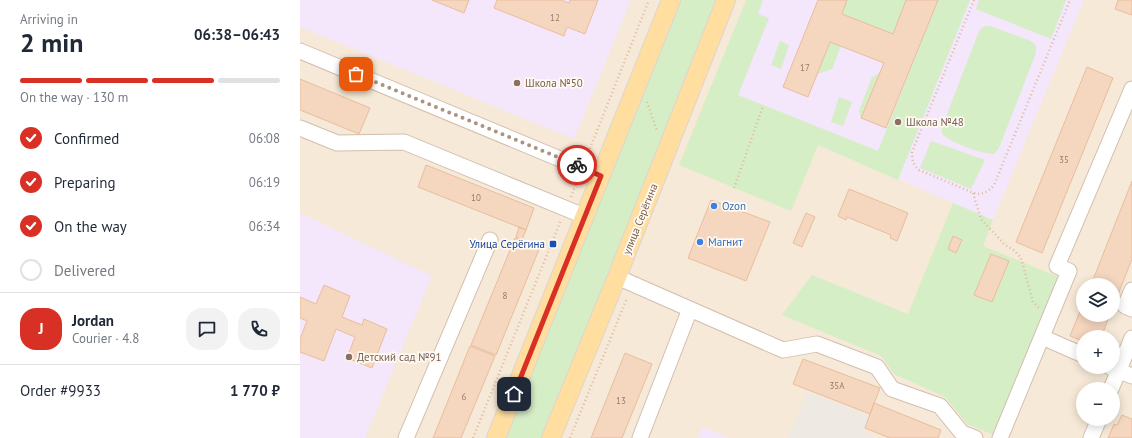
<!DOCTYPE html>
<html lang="en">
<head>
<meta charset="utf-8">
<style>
	body { margin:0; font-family:"PT Sans",sans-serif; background:#f2f2f3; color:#1f2937; height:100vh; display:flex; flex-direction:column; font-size:15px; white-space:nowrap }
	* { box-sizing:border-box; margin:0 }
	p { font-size:13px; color:#747a83 }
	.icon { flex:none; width:22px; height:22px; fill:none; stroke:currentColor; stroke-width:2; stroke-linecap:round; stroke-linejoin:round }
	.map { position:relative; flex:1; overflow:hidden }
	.details { display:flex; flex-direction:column; background:#fff; width:300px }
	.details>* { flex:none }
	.tools { position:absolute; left:776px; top:278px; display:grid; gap:8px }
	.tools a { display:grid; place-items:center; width:44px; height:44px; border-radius:50%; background:#fff; box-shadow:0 2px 10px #0003; font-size:20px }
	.pin { position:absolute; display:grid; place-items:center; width:34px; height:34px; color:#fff; margin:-17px; border-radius:8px; box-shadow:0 2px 6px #0006 }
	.courier { position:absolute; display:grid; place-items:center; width:40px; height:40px; margin:-20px; border:3px solid #d93025; border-radius:50%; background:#fff; color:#222; box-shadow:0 1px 5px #0007 }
	.summary em { font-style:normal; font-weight:700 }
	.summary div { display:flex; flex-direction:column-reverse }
	.summary { display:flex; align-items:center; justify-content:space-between; height:68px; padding:0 20px }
	h1 { font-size:26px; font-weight:700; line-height:30px }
	.bar { display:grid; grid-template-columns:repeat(4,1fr); gap:6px 4px; align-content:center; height:48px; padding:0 20px }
	.bar i { height:5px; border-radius:3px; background:#e0e1e3 }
	.bar .current { background:#d93025 }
	.bar p { grid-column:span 4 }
	.line { display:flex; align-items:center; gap:10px; padding:0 20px; border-top:1px solid #e0e1e3 }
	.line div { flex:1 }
	.round { display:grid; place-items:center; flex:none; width:42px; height:42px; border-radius:16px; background:#f2f2f3 }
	ol { padding:0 20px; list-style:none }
	li { display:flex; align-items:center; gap:12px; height:44px }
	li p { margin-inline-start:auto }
	li .icon { padding:4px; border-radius:50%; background:#d93025; color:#fff; stroke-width:4 }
	li:last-child { color:#747a83 }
	li i { width:22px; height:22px; border:2px solid #e0e1e3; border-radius:50% }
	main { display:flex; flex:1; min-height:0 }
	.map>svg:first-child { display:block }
</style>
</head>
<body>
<main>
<section class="details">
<div class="summary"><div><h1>2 min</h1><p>Arriving in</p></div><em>06:38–06:43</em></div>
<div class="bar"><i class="current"></i><i class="current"></i><i class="current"></i><i></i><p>On the way · 130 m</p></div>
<ol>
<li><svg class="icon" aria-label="check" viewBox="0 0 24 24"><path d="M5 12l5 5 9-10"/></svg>Confirmed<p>06:08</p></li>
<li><svg class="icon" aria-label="check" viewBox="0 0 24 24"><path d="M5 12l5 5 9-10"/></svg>Preparing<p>06:19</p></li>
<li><svg class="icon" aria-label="check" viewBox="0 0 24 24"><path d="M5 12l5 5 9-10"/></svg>On the way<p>06:34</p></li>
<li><i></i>Delivered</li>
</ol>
<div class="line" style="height:72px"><b class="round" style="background:#d93025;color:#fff">J</b><div><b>Jordan</b><p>Courier · 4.8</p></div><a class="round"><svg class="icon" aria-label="chat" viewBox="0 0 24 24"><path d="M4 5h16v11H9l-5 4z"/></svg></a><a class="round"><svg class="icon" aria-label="phone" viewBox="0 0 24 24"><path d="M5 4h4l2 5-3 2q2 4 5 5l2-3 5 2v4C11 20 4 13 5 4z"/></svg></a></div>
<div class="line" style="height:52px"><div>Order #9933</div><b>1 770 ₽</b></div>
</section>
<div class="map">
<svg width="832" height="438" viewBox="0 0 832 438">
	<rect width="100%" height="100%" fill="#fef7ea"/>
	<path fill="#f6e9d7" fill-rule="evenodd" d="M0,0h832v438h-832zM783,285h30v30h-30zM783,337h30v30h-30zM783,389h30v30h-30z"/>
	<path fill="#efe9e3" d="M507,391l63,25 -6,16 15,6h-91z"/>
	<path fill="#f4e6fb" d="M0,0h331l-57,139 -274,-112z
		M446,0h338l-91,220 -175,-75 -112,-46z
		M0,213l132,63 -67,162h-65z
		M402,427l28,11h-32z"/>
	<path fill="#d5eec6" d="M379,0h38l-174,438h-40z
		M446,0h17l-5,14 11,4 -31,77 140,56 60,-151h32l-72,180 -80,-35 -27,66 -112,-46z
		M547,0h59l-13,34 -51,-20z
		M679,0h87l-15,39 -75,-30z
		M690,26l41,15 5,5v7l-37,95 -5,6c-13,0 -42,-11 -52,-20v-7l37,-96 4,-4z
		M480,41l9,4 -8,24 -10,-4z
		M530,42l11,4 -9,23 -15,5z
		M580,73l-19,45 -2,-7 13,-34z
		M539,97l13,5 -9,24 -12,-4z
		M631,141l54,19 -14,29 -51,-21z
		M653,203l40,17 -10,26 81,33 -65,158 -32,-13 -22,-27 -51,-23 -13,-18 -99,-41 30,-40 96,39z"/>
	<path fill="#f5d6bf" stroke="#e9bd9e" d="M132,0h37l-5,13z
		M197,0h64l8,3 1,-3h28l-13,34 -18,-7 -3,9 -70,-28z
		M518,0h29l-5,14 51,20 13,-34h32l-52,128 -25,-10 23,-55 -54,-21 -22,55 -25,-10z
		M818,0h14v15l-17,-6z
		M787,67l26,11 -71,175 -26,-11z
		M0,79l70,29 -11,26 -59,-24z
		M126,165l108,43 -8,22 -108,-43z
		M832,181v78l-19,48v-22h-22z
		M549,189l59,24 -11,28 -7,-3 1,-3 -44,-18 -1,3 -8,-4z
		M411,200l59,22 -24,59 -58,-23z
		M506,213l9,4 -13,30 -9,-4z
		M219,227l7,3 -4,10 -6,-3z
		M653,236l9,4 -6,13 -8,-4z
		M215,238l25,9 -44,108 -25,-10z
		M691,254l18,7 -17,41 -18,-7z
		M24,285l26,11 -8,21 20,8 2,-6 23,10 -15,39 -25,-10 8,-21 -19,-8 -12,32 -24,-9v-13l7,-18 -7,-3v-21l16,7z
		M783,304v11h27l-9,22h-18v4l-13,-5z
		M170,346l25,10 -34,82h-28z
		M325,353l27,11 -30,74h-31z
		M503,359l77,29 -10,26 -77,-30z
		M574,403l67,27 -3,8h-48l-25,-10z
		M822,415l10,4v19h-24l6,-14 3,1z"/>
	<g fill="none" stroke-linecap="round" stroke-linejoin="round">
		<defs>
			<path id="minor" d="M0,51l301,125
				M0,128l37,15 67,-1 180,74
				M317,277l166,73 34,-6 60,23 15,22 48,17 22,27 13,5
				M832,290l-7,16 7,3
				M742,337l41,18
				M810,367l22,9
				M811,389l21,-51
				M106,438l84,-198
				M340,438l50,-129
				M700,438l69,-167 -12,-5 75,-177
				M791,438l8,-19"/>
			<path id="major" d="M196,438l175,-438
				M251,438l66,-161 109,-277"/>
		</defs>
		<use href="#minor" stroke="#d2bfae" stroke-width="17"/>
		<use href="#major" stroke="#ddd5d0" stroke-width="20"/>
		<path stroke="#dcbaa1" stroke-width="2.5" stroke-dasharray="1 3" stroke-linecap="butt" d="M674,0l-62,152c0,8 1,13 7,18l57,24c8,0 13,-3 18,-9l76,-185
			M347,102l10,29
			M287,156l62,-156
			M434,188l29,-82
			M673,193l8,26 24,26 10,6 6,7 12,44 6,6
			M271,197l6,-16
			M173,438l88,-218
			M270,438l57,-140"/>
		<use href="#minor" stroke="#fff" stroke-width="15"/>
		<use href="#major" stroke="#ffdea0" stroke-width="18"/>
	</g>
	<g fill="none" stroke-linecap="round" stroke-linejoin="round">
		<path stroke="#aa9382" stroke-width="4" stroke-dasharray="0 7.2" d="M56,74l221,91"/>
		<path stroke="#d93025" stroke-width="5" d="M214,394l87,-218 -24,-11"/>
	</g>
	<g fill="#8d6e63" stroke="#fffaf2" stroke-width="1.5">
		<circle cx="217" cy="83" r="4"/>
		<circle cx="598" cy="122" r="4"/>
		<circle cx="49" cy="357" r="4"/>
	</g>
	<g fill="#3f7fe0" stroke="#fffaf2" stroke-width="1.5">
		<circle cx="414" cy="206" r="4"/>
		<circle cx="400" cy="242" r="4"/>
	</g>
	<rect fill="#1a4fb4" stroke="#fffaf2" stroke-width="1.5" x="249" y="240" width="8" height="8" rx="2"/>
	<g text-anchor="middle" stroke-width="3.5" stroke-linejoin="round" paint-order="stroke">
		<g font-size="9" fill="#9a7b67">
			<text x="255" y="21">12</text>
			<text x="505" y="71">17</text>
			<text x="764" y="163">35</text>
			<text x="176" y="201">10</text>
			<text x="205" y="299">8</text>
			<text x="537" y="389">35А</text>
			<text x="164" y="400">6</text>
			<text x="321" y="404">13</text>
		</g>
		<g font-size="11" fill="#785e54" stroke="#fffaf2" text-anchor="start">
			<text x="225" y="87">Школа №50</text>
			<text x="606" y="126">Школа №48</text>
			<text x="57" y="361">Детский сад №91</text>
		</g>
		<g font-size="11" fill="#366cbe" stroke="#fffaf2" text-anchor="start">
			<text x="422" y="210">Ozon</text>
			<text x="408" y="246">Магнит</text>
		</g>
		<g font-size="11" fill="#7c5d4a" stroke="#fffaf2">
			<text transform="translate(340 219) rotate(-68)" y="4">улица Серёгина</text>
		</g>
		<g font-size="11" fill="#164399" stroke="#fffaf2" text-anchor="end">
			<text x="245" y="248">Улица Серёгина</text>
		</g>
	</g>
</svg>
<div class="tools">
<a><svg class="icon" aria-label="layers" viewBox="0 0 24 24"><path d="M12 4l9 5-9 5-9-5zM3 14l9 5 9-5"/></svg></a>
<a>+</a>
<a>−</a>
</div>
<div class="pin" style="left:56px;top:74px;background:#ea580c"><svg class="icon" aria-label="bag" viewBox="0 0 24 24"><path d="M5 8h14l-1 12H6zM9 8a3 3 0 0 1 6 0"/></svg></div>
<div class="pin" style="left:214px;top:394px;background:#1f2937"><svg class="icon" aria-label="home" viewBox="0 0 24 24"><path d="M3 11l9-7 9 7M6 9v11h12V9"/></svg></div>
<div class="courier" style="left:277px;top:165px"><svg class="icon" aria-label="bike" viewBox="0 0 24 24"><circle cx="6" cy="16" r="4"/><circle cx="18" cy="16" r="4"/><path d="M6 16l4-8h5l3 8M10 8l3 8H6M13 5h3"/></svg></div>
</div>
</main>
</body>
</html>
